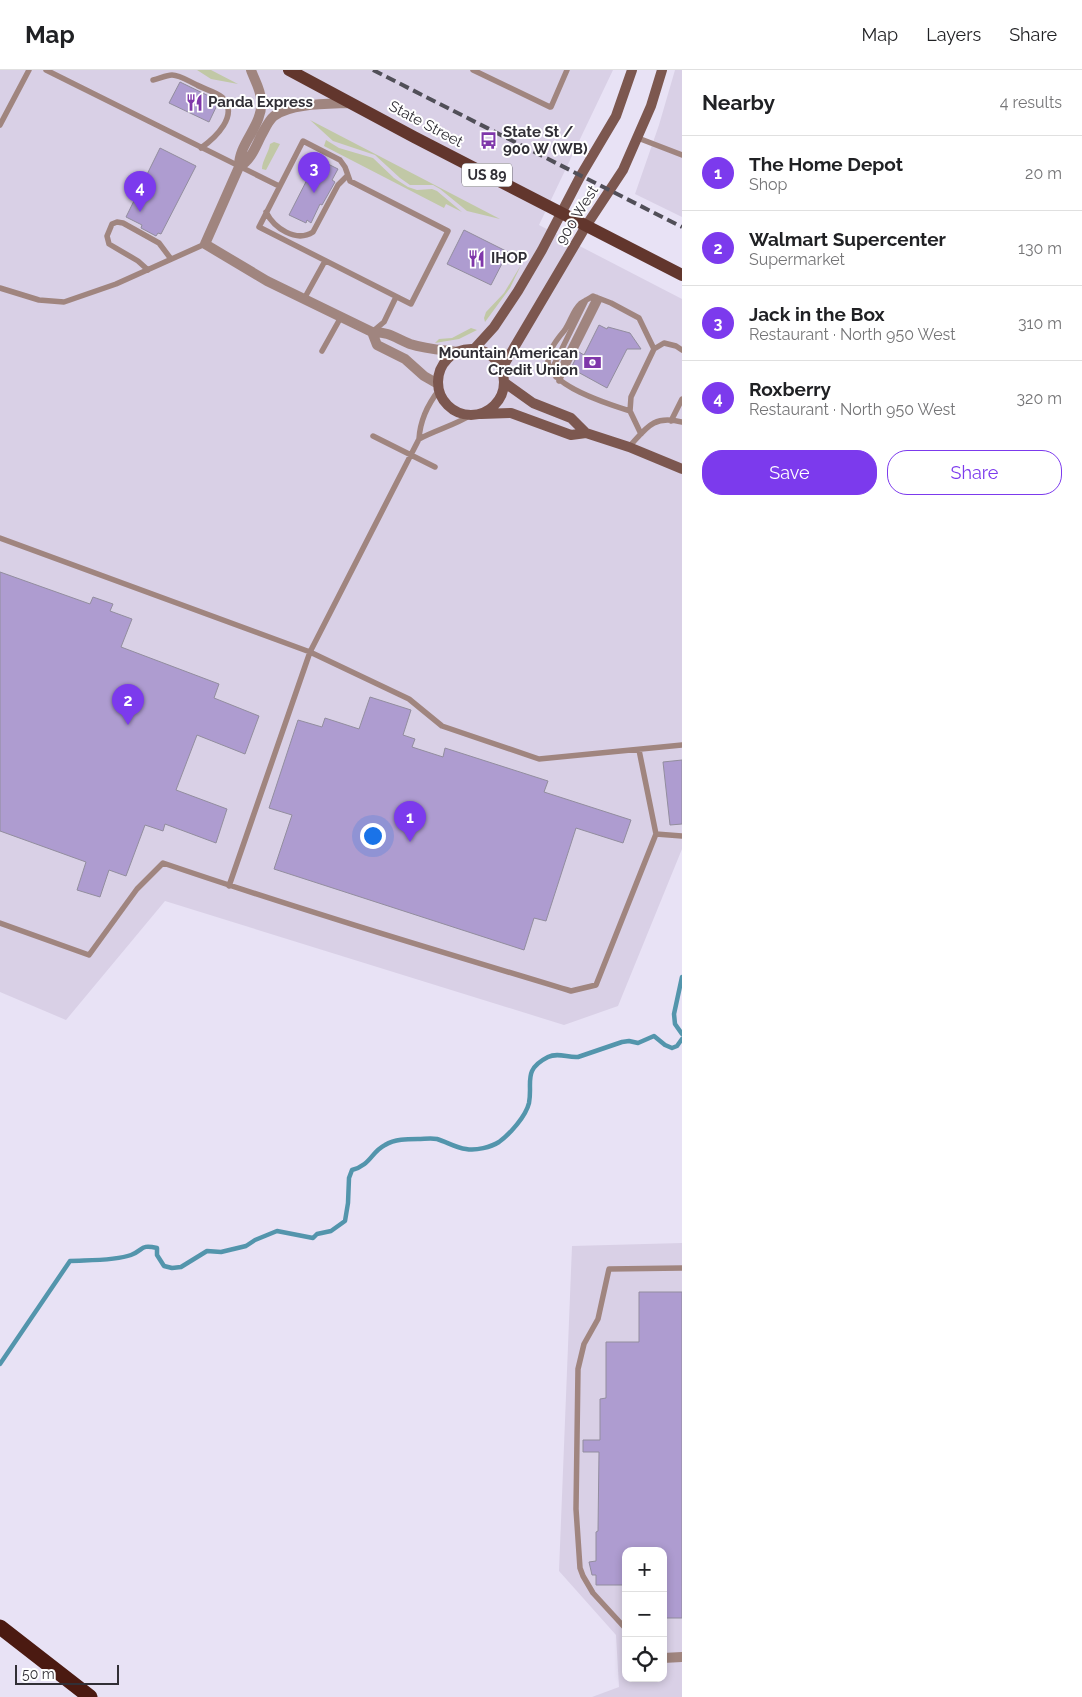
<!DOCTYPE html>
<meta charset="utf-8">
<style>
:root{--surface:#fff;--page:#f2f2f2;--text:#202124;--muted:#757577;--line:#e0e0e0;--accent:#7c3aed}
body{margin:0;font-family:Raleway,sans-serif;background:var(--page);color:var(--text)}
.controls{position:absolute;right:15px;bottom:15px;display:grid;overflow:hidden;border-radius:10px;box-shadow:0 2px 8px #0003}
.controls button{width:45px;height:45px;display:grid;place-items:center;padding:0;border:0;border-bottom:1px solid var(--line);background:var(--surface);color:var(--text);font:25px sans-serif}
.scale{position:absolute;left:15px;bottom:12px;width:104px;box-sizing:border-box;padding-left:5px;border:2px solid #312f36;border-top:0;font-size:14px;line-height:18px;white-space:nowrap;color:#312f36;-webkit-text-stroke:4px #fff;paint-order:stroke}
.you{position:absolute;left:372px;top:765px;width:18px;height:18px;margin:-12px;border:4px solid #fff;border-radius:50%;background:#1a73e8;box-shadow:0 0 0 8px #1a73e833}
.badge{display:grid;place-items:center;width:32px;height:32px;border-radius:50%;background:var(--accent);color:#fff;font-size:16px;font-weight:700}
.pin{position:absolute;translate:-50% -41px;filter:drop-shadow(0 1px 2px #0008)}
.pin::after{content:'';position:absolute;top:26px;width:18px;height:15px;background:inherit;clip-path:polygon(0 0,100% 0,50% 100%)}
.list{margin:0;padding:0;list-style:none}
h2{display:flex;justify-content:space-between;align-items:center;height:65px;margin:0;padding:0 20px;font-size:21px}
h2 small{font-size:16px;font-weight:400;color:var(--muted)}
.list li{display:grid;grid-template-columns:32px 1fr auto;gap:15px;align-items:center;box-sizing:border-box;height:75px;padding:0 20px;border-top:1px solid var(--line)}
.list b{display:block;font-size:19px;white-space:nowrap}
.list p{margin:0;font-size:16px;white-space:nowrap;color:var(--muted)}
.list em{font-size:16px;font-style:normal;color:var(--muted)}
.actions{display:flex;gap:10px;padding:15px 20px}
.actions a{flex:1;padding:11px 0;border:1px solid var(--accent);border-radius:20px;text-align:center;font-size:18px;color:var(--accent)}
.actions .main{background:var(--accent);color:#fff}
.icon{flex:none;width:28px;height:28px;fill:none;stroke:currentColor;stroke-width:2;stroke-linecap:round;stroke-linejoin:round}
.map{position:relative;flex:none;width:682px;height:1627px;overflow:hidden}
header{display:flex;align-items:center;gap:30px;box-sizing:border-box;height:70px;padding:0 25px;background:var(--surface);border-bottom:1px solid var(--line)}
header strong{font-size:24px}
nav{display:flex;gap:28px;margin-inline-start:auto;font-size:18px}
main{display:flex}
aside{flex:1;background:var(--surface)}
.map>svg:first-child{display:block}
.commercial{fill:#d9d0e6;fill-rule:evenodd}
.green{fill:#c1c8a6}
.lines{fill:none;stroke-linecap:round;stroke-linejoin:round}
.stream{stroke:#5395ac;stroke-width:4.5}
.building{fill:#ae9cd0;stroke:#928d9e}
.lane{stroke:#a0857f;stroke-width:5.5}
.street{stroke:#a0857f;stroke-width:10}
.secondary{stroke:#7c574f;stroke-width:10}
.primary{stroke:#62362d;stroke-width:12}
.highway{stroke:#4b1a11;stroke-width:15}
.rail{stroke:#514f58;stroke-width:4;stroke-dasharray:10 5;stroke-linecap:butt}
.labels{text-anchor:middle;stroke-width:4;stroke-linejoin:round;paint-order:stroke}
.shield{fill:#fff;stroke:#6f6d72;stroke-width:1}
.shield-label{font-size:14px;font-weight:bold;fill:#312f36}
.poi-label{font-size:15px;font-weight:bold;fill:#312f36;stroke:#fff;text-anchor:start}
.street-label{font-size:15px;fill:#312f36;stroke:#fff}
</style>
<header>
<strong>Map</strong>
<nav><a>Map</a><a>Layers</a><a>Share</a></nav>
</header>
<main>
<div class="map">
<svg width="682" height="1627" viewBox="0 0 682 1627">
<rect width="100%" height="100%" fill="#e8e2f5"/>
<path class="commercial" d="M0,0H613L539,155L682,229V779L618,936L564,955L165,831L66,950L0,922Z
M675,0H682V147L635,124L659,55Z
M682,1173V1627H592L619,1617L616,1565L559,1501L572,1176ZM626,1481H663V1608H626Z"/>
<path class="green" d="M197,0H211L238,14L211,9Z
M310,50L500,149L467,141L440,119L433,115H410L400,108L375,85L333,71Z
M326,70L339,78L373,88L394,108L408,117L417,120L432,119L437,121L462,142L446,134L444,138L324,76Z
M274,72L280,74L266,100L262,99C262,91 269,82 270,74Z
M521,195L510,218L485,252L484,248L486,242L504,223Z
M471,258L477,260L459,269L435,273L439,269L452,268Z"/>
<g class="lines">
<path class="stream" d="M682,907L674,944L675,954L682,964
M0,1294L70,1191C88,1190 115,1191 131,1185C144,1180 140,1174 157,1178V1185L164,1196L172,1198L181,1197L207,1181L221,1182L246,1176L255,1170L277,1161L313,1168L317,1164L331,1161L345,1151L348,1133L349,1108L352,1100C371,1095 371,1082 385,1075C395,1069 407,1069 418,1069C424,1069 431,1068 437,1069C447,1072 456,1078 466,1079C476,1081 491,1077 499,1072C510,1064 526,1046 529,1033C533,1013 522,1000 548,987C558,982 568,988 578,987L622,972L629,971L638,973L654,966L665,975L672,978L677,976L682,969"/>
</g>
<path class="building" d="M180,12L219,31L209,52L169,33Z
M160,78L196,96L161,164L158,163L156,166L141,158L142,155L126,147Z
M320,90L338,99L332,110L335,112L322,135L320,134L311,153L307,150L306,153L289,145L312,100L314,101Z
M464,160L508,182L491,215L447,194Z
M599,255L607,259L608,257L630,263L641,279H627L607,318L576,301L577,299L572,296L579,282L584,285Z
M0,502L90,534L93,527L113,534L110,541L132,549L121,577L219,614L214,628L259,646L245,684L197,665L176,720L227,739L216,773L165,754L163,761L145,755L126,806L109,800L100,827L77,820L86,792L0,761Z
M370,627L411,640L403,665L415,669L412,677L443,687L445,678L548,711L544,722L631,750L623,773L576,758L546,851L534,848L524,880L274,799L292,745L269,738L298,650L322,657L325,648L359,659Z
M682,690V754L670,755L663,692Z
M639,1222H682V1548H663V1481H626V1515H596V1505H592L589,1492L596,1491V1462L598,1461L599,1382H583V1370H600V1329L606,1328V1272H639Z"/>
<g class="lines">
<path class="lane" d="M46,0L279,116
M473,0L550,37H551L567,0
M153,10C159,9 166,5 172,5C180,5 190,12 197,15C204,19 216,22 222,27C240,45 215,68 201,78
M0,55L29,0
M638,68L682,85
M303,71L340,90L345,97L350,111L448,161L411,234L259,157Z
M266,142C274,158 296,173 313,162L338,115L347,106
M148,200L138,191L109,174L107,166L112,154L117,152L123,153L159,173L171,189
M0,218L39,230L64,232L116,214L205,174
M304,229L325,191
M372,262L384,252L396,227
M322,281L341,247
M551,301L586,230
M556,307L596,227
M559,311L600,229
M630,341C611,335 548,316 548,291C548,281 558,268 564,261C570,253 573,240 580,234C583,231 589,229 593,226L611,233L639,248L654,279
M671,351L682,329
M641,364L630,341L631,327L654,279L664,273L676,276L682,280
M373,366L435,397
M419,369C436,360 455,355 471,345
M629,377C647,357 653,345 682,352
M0,468L310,582L409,629L442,656L539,689L682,675
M656,764L682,766
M229,816L310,582L419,369C420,352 428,334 439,320
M0,853L89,885L137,819L163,793C298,839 435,880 571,921L596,915L656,764L639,680
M626,1559L593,1523L583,1506L580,1498L576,1439L578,1299L584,1274L598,1249L609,1199L682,1198"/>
<path class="street" d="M251,0C254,9 261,20 261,30C264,55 238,73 239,97L205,174L267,211L372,262C390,262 395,268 410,274C425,279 442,280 458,282
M239,97C251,90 255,78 261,66C265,59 268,51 274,46C291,33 329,34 350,33
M372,262L377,275L405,289L424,306L438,314
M663,1588L682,1587"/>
<path class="secondary" d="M438 312a33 33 0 1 1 66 0a33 33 0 1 1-66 0Z
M474,279L494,257L518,221L542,180L581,105L616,46L632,0
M502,298L586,156L623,100L651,36L662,0
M505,313L533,333L571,348L586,363
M481,344L511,343L571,365L586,363L629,377L682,399"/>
<path class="primary" d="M289,0L414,67L682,205"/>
<path class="highway" d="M0,1557L90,1627"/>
<path class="rail" d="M373,0L682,157"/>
</g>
<defs>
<symbol id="restaurant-bare" viewBox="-9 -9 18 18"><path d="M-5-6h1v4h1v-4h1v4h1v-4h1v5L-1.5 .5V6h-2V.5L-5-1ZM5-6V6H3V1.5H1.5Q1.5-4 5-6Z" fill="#7f37aa" stroke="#fff" stroke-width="2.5" paint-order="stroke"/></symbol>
<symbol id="bus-bare" viewBox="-9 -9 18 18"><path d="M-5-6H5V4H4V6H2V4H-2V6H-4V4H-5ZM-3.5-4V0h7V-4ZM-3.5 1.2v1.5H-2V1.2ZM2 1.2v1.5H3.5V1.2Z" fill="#7f37aa" stroke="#fff" stroke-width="2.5" paint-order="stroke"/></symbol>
<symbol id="bank-bare" viewBox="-9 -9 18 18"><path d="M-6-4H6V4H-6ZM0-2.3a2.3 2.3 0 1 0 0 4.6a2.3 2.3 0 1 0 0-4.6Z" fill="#7f37aa" stroke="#fff" stroke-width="2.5" paint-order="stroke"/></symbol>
</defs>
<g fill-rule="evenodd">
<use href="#restaurant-bare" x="182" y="20" width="25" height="25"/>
<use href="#bus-bare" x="476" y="58" width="25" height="25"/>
<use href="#restaurant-bare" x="464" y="176" width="25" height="25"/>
<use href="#bank-bare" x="580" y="280" width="25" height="25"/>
</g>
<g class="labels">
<rect class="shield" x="462" y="93.5" width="50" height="23" rx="4"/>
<g class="shield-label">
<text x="487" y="110">US 89</text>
</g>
<g class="poi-label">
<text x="208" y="37">Panda Express</text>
<text x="503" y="67">State St /<tspan x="503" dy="17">900 W (WB)</tspan></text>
<text x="491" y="193">IHOP</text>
<text x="578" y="288" text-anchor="end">Mountain American<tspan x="578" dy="17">Credit Union</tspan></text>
</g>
<g class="street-label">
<text transform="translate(426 54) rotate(28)" y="5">State Street</text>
<text transform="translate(577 145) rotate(-58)" y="5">900 West</text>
</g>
</g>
</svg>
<div class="controls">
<button>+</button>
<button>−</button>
<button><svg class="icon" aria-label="locate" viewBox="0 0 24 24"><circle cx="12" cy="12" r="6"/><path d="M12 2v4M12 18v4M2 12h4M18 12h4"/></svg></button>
</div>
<div class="scale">50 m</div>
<div class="you"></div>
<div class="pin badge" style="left:410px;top:772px">1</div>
<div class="pin badge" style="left:128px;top:655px">2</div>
<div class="pin badge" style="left:314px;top:123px">3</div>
<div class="pin badge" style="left:140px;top:142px">4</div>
</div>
<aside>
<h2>Nearby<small>4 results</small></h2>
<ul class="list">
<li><span class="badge">1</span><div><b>The Home Depot</b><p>Shop</p></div><em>20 m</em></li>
<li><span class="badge">2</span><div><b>Walmart Supercenter</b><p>Supermarket</p></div><em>130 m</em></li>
<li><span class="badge">3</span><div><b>Jack in the Box</b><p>Restaurant · North 950 West</p></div><em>310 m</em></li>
<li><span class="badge">4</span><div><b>Roxberry</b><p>Restaurant · North 950 West</p></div><em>320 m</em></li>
</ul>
<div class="actions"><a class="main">Save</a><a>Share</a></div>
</aside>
</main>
